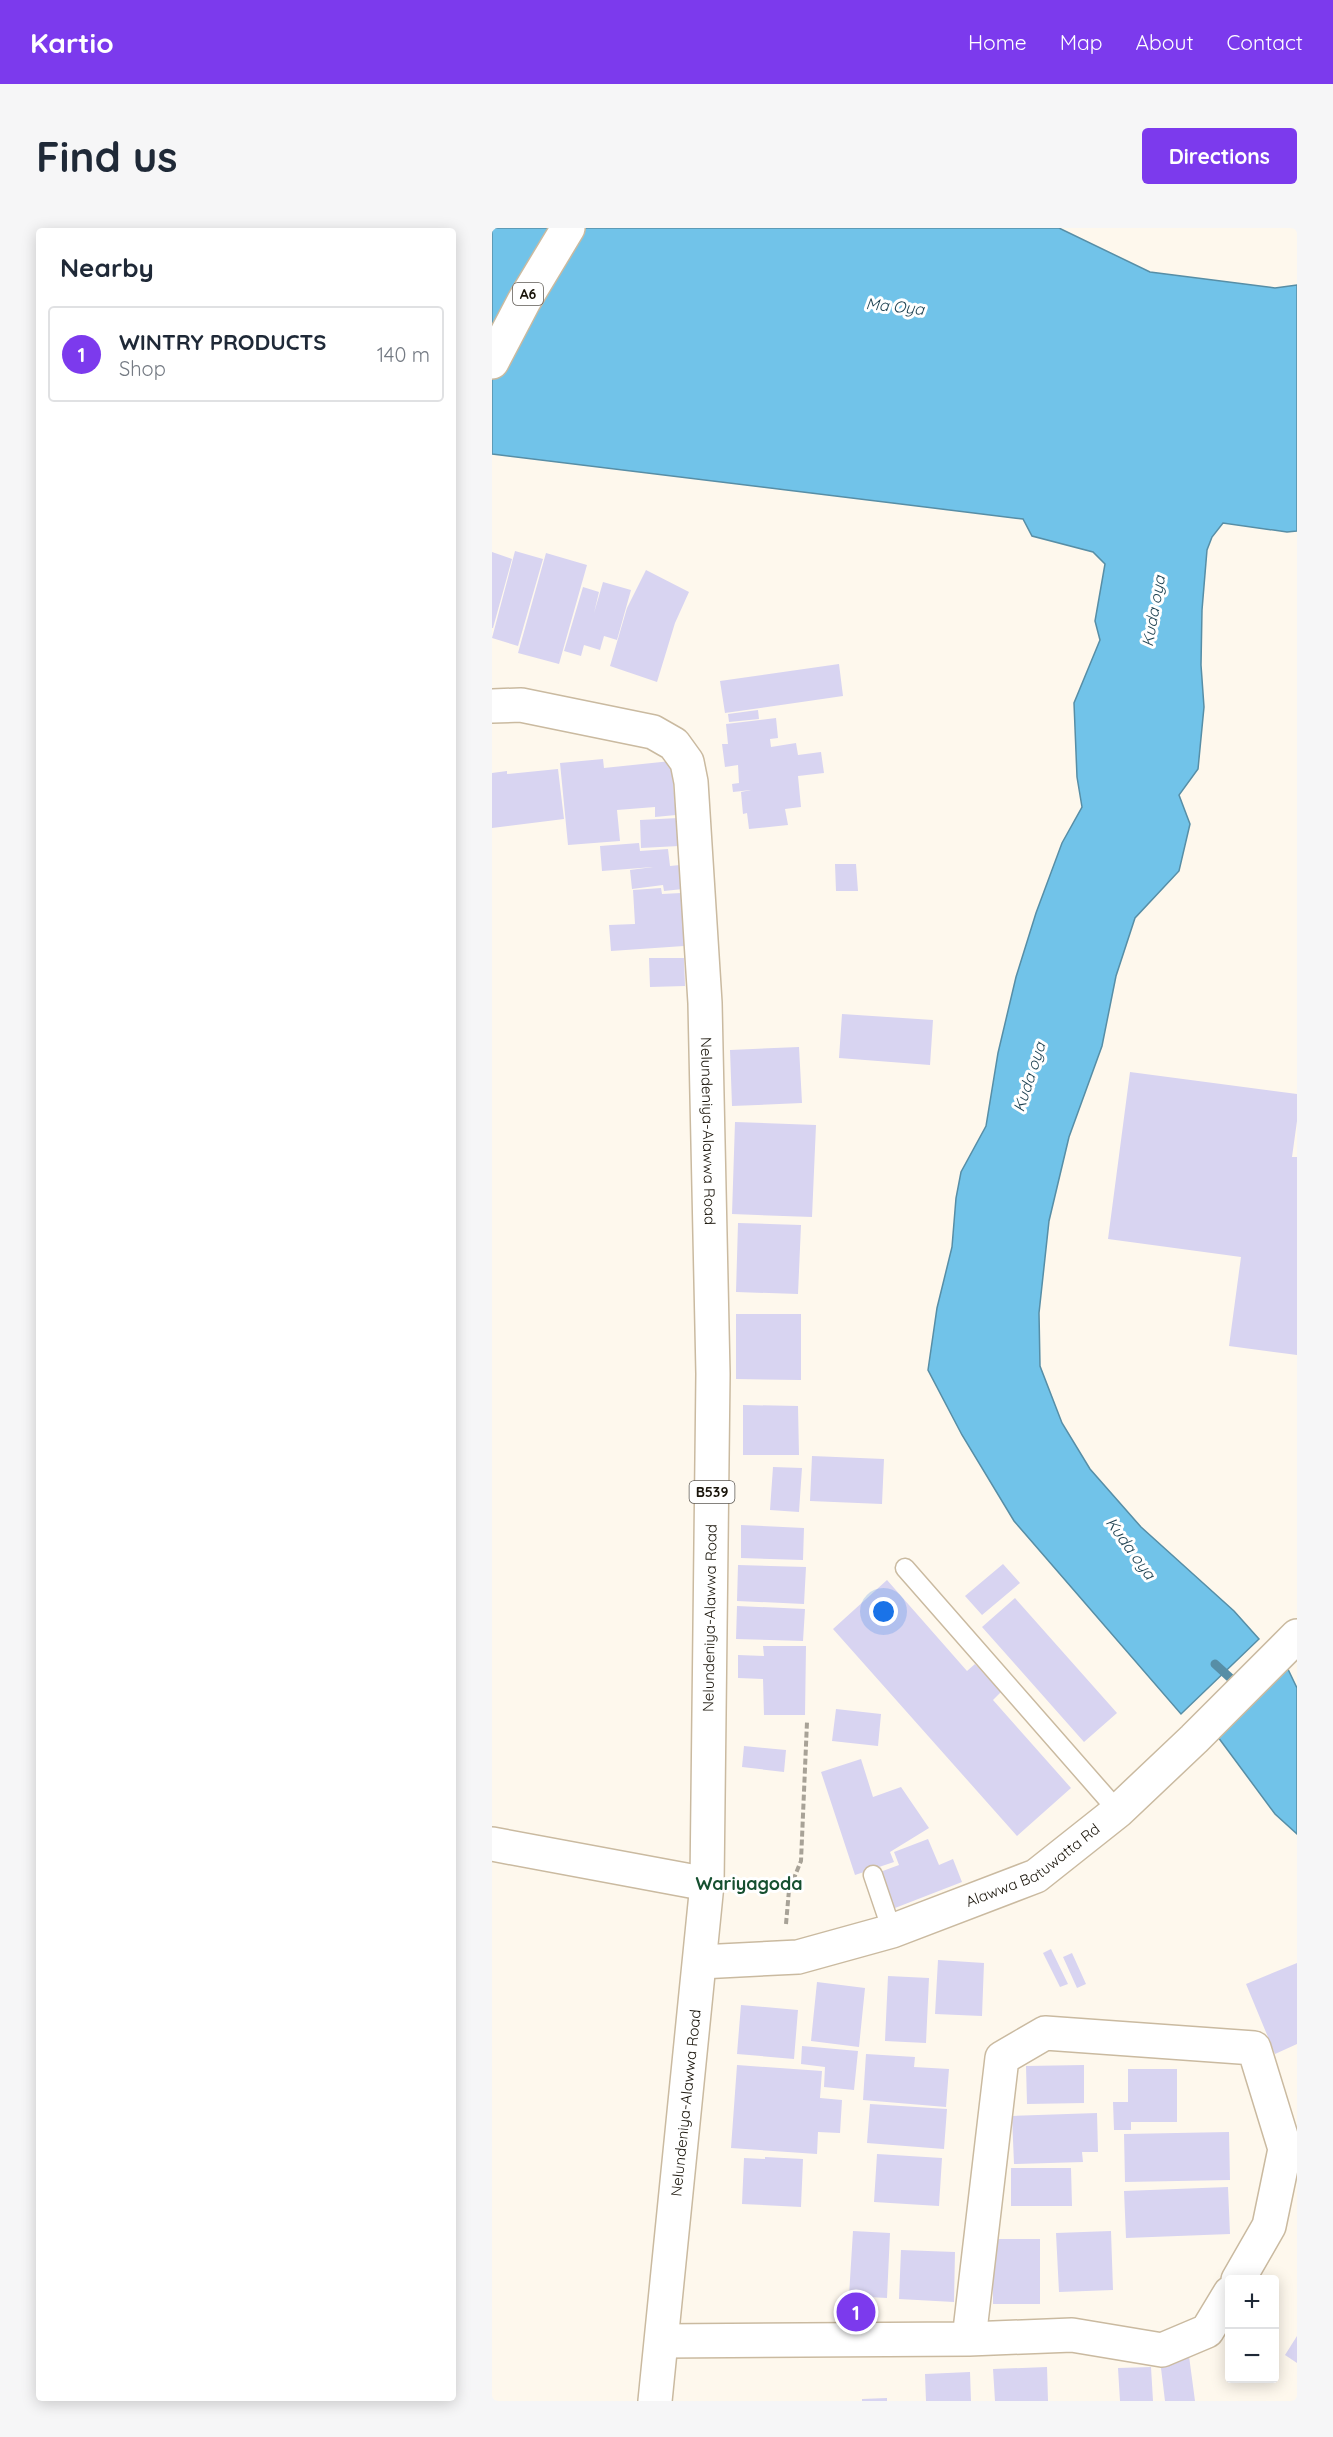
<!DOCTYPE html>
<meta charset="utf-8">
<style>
:root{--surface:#fff;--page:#f6f6f7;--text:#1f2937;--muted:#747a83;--line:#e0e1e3;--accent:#7c3aed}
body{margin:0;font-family:Quicksand,sans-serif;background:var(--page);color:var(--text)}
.controls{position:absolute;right:18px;bottom:18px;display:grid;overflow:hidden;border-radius:6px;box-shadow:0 3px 15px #0003}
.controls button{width:54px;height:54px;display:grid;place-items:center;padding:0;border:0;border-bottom:2px solid var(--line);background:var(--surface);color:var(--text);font:30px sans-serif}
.you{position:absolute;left:392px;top:1384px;width:21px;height:21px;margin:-15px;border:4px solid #fff;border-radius:50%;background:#1a73e8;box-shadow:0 0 0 9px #1a73e833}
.badge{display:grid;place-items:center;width:39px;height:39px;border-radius:50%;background:var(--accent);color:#fff;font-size:20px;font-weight:700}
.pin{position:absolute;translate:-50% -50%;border:3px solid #fff;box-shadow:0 2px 6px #0006}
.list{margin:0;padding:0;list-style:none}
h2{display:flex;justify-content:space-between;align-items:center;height:78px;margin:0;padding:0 24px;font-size:26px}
h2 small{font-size:20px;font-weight:400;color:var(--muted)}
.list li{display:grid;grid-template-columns:39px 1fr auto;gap:18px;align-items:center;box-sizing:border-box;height:96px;margin:0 12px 12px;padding:0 12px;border:2px solid var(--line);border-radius:6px}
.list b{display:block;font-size:22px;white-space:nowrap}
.list p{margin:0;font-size:20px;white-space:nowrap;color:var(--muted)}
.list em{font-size:20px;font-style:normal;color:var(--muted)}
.map{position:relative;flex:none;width:805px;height:2173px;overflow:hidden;border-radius:6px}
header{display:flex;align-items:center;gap:36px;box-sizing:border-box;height:84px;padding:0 30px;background:var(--accent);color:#fff}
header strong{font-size:28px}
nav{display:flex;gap:33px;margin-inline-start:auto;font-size:21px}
.intro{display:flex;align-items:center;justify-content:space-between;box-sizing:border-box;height:144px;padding:0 36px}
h1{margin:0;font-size:42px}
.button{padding:15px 27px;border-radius:6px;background:var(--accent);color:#fff;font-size:21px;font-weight:700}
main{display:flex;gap:36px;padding:0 36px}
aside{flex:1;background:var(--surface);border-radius:6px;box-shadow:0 3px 15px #0003}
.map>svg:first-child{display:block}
.water{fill:#71c3e9;stroke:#578ea6;stroke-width:1.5}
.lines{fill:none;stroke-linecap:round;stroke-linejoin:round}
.stream{stroke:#578ea6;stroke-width:9}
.building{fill:#d8d4f1}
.service-casing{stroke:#cabaa0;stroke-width:21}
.minor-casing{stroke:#cabaa0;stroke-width:36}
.tertiary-casing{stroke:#cabaa0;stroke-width:36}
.primary-casing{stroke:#cabaa0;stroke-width:36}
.trunk-casing{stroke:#cabaa0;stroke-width:36}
.path{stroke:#a8a297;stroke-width:4;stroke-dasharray:6 3;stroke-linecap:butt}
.service{stroke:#fff;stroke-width:18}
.minor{stroke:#fff;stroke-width:33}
.tertiary{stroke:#fff;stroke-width:33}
.primary{stroke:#fff;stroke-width:33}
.trunk{stroke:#fff;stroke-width:33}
.labels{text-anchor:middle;stroke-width:6;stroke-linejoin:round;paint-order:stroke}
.shield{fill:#fff;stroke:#5e5a54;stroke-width:1.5}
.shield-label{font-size:14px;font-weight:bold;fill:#19140a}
.street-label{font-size:15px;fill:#19140a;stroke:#fff}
.water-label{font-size:16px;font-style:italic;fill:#193e4e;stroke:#fff}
.quarter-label{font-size:18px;font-weight:bold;fill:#165030;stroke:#fff}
</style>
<header>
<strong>Kartio</strong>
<nav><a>Home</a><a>Map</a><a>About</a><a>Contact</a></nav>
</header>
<div class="intro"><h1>Find us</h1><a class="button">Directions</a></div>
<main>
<aside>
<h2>Nearby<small></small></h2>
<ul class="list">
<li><span class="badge">1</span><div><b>WINTRY PRODUCTS</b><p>Shop</p></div><em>140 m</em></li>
</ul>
</aside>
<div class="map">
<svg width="805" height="2173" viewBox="0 0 805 2173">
<rect width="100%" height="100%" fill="#fef8ed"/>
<path class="water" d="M0,0H567L658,44L783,60L805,57V303L795,304L731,295L720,309L715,322L710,382L709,437L712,479L706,541L687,567L698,596L687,643L643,690L624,748L610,818L577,909L557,993L547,1085L548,1138L570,1195L598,1241L649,1299L742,1383L767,1411L689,1486L522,1293L470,1207L436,1142L445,1080L460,1019L464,970L469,944L494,898L506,825L524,749L544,685L570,615L590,579L585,549L582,475L608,412L603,393L613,336L601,324L540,308L531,291L0,226Z
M793,1435L805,1460V1606L783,1586L723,1505Z"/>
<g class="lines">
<path class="stream" d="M723,1436L746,1457"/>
</g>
<path class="building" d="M23,323L51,331L26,418L0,410Z
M0,324L20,331L1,400H0Z
M54,325L95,337L67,436L26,425Z
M154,342L197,364L183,395L165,454L118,438L135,380Z
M111,354L139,362L125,412L112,408L108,422L92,417L89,428L72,423L91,359L107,364L102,385Z
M347,436L351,468L233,485L228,453Z
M266,482L267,491L237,494L236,486Z
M284,490L286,510L278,511L279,519L304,515L306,527L329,524L332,545L306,548L309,579L293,581L296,597L257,601L255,585L251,586L249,564L259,562L241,564L240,556L247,555L246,537L233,539L230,516H236L234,496Z
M111,531L112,540L179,533L184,587L163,589V579L125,582L128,613L76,617L68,535Z
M66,541L72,591L0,600V545L15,543V546Z
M186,590L187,618L149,620L148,592Z
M147,615L148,623L176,621L178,638L188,637L191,661L172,663L171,657L140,661L138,642L161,639L110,643L108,618Z
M343,636H364L366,663H344Z
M169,660L170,666L189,665L192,718L119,723L117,697L143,696L141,662Z
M157,730H192L193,758L158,759Z
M350,786L441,792L438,837L347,830Z
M307,819L310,875L240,878L238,822Z
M638,844L805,866V893L800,929H805V1127L737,1118L749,1029L616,1011Z
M243,894L324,897L320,989L240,986Z
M246,995L309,997L306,1066L244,1064Z
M244,1086H309V1152L244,1151Z
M251,1177L306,1178L307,1227H251Z
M320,1228L392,1231L390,1276L318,1273Z
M281,1239L310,1240L307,1284L278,1282Z
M249,1297L312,1300L311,1332L249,1330Z
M511,1336L528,1355L490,1387L473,1368Z
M246,1337L314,1339L312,1376L245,1373Z
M395,1352L475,1443L483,1436L509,1464L501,1472L579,1560L525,1608L341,1401Z
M523,1370L625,1485L592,1514L490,1399Z
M245,1378L313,1381L311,1413L244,1411Z
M271,1418H314L313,1487H272L271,1451L246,1450V1427L272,1428Z
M344,1481L389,1486L386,1518L340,1513Z
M252,1518L294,1522L292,1544L250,1539Z
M369,1531L381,1569L409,1559L437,1600L398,1624L402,1634L363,1647L329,1544Z
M436,1611L447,1637L461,1631L470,1654L403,1680L388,1644L407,1637L402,1624Z
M559,1721L576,1756L568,1759L551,1725Z
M580,1725L594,1756L585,1760L571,1729Z
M446,1732L492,1735L490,1788L443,1786Z
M805,1735V1816L783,1826L754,1756Z
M396,1748L437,1750L434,1815L393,1813Z
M325,1754L373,1760L367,1819L319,1813Z
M249,1777L306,1782L302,1831L245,1826Z
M310,1818L366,1823L362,1862L332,1859L333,1839L309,1836Z
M374,1826L423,1829L422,1839L457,1841L454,1879L371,1872Z
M245,1837L330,1843L328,1870L350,1872L348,1905L326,1904L325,1926L239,1920Z
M592,1837V1875L535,1876L534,1838Z
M636,1841H685V1894H639V1902H622L621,1874H636Z
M378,1876L455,1881L452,1921L375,1915Z
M605,1885L606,1924H590L591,1934L522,1936L520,1888Z
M737,1904L738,1952L633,1954L632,1906Z
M385,1926L450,1930L447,1978L382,1974Z
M273,1929L311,1931L309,1979L250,1976L252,1930L273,1931Z
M519,1940H579L580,1978H519Z
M736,1959L738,2006L634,2010L632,1963Z
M361,2003L398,2005L395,2070L357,2068Z
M619,2003L621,2062L567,2064L564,2005Z
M501,2011H548V2076H501Z
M409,2022L463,2024L462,2074L407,2071Z
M805,2108V2135L793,2127Z
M697,2128L703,2173H673L668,2132Z
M555,2139L556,2173H503L501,2141Z
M659,2139L661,2173H628L626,2140Z
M478,2144L479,2173H434L433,2146Z
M395,2170V2173H370V2171Z"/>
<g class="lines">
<defs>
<path id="service" d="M413,1340L626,1583
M381,1647L400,1703"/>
<path id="minor" d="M0,1616L215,1656
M477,2111L510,1830L553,1805L762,1820L793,1921L777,1998L746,2052
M170,2113L477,2111L580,2107L670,2122L715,2103L738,2065"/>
<g id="tertiary">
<path id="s1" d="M208,1734L306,1729L400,1703L544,1648L626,1583L702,1511L805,1408"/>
</g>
<g id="primary">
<path id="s2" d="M0,478L29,477L161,504L182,516L195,534L199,554L213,775L221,1146L215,1656L163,2173"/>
</g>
<path id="trunk" d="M0,134L32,73L76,0"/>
</defs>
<use href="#service" class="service-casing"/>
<use href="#minor" class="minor-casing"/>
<use href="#tertiary" class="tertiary-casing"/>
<use href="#primary" class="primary-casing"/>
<use href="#trunk" class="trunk-casing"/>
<path class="path" d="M294,1696L297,1662L309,1633L315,1494"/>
<use href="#service" class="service"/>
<use href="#minor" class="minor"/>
<use href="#tertiary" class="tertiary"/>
<use href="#primary" class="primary"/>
<use href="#trunk" class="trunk"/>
</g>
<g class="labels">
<g class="shield">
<rect x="21" y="55" width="30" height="22" rx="4.5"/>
<rect x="197.5" y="1253" width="45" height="22" rx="4.5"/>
</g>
<g class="shield-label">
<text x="36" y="71">A6</text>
<text x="220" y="1269">B539</text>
</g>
<g class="street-label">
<text dy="5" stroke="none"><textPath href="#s2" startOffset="580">Nelundeniya-Alawwa Road</textPath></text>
<text transform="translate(218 1390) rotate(-89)" y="5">Nelundeniya-Alawwa Road</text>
<text dy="5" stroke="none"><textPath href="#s1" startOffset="352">Alawwa Batuwatta Rd</textPath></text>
<text transform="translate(194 1875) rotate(-84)" y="5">Nelundeniya-Alawwa Road</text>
</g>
<g class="water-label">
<text transform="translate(403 78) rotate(6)" y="6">Ma Oya</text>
<text transform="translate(661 383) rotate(-80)" y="6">Kuda oya</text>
<text transform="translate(537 849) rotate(-72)" y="6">Kuda oya</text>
<text transform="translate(639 1320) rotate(54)" y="6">Kuda oya</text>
</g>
<g class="quarter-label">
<text x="257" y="1662">Wariyagoda</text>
</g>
</g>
</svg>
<div class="controls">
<button>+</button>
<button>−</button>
</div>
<div class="you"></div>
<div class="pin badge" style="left:364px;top:2084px">1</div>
</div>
</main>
